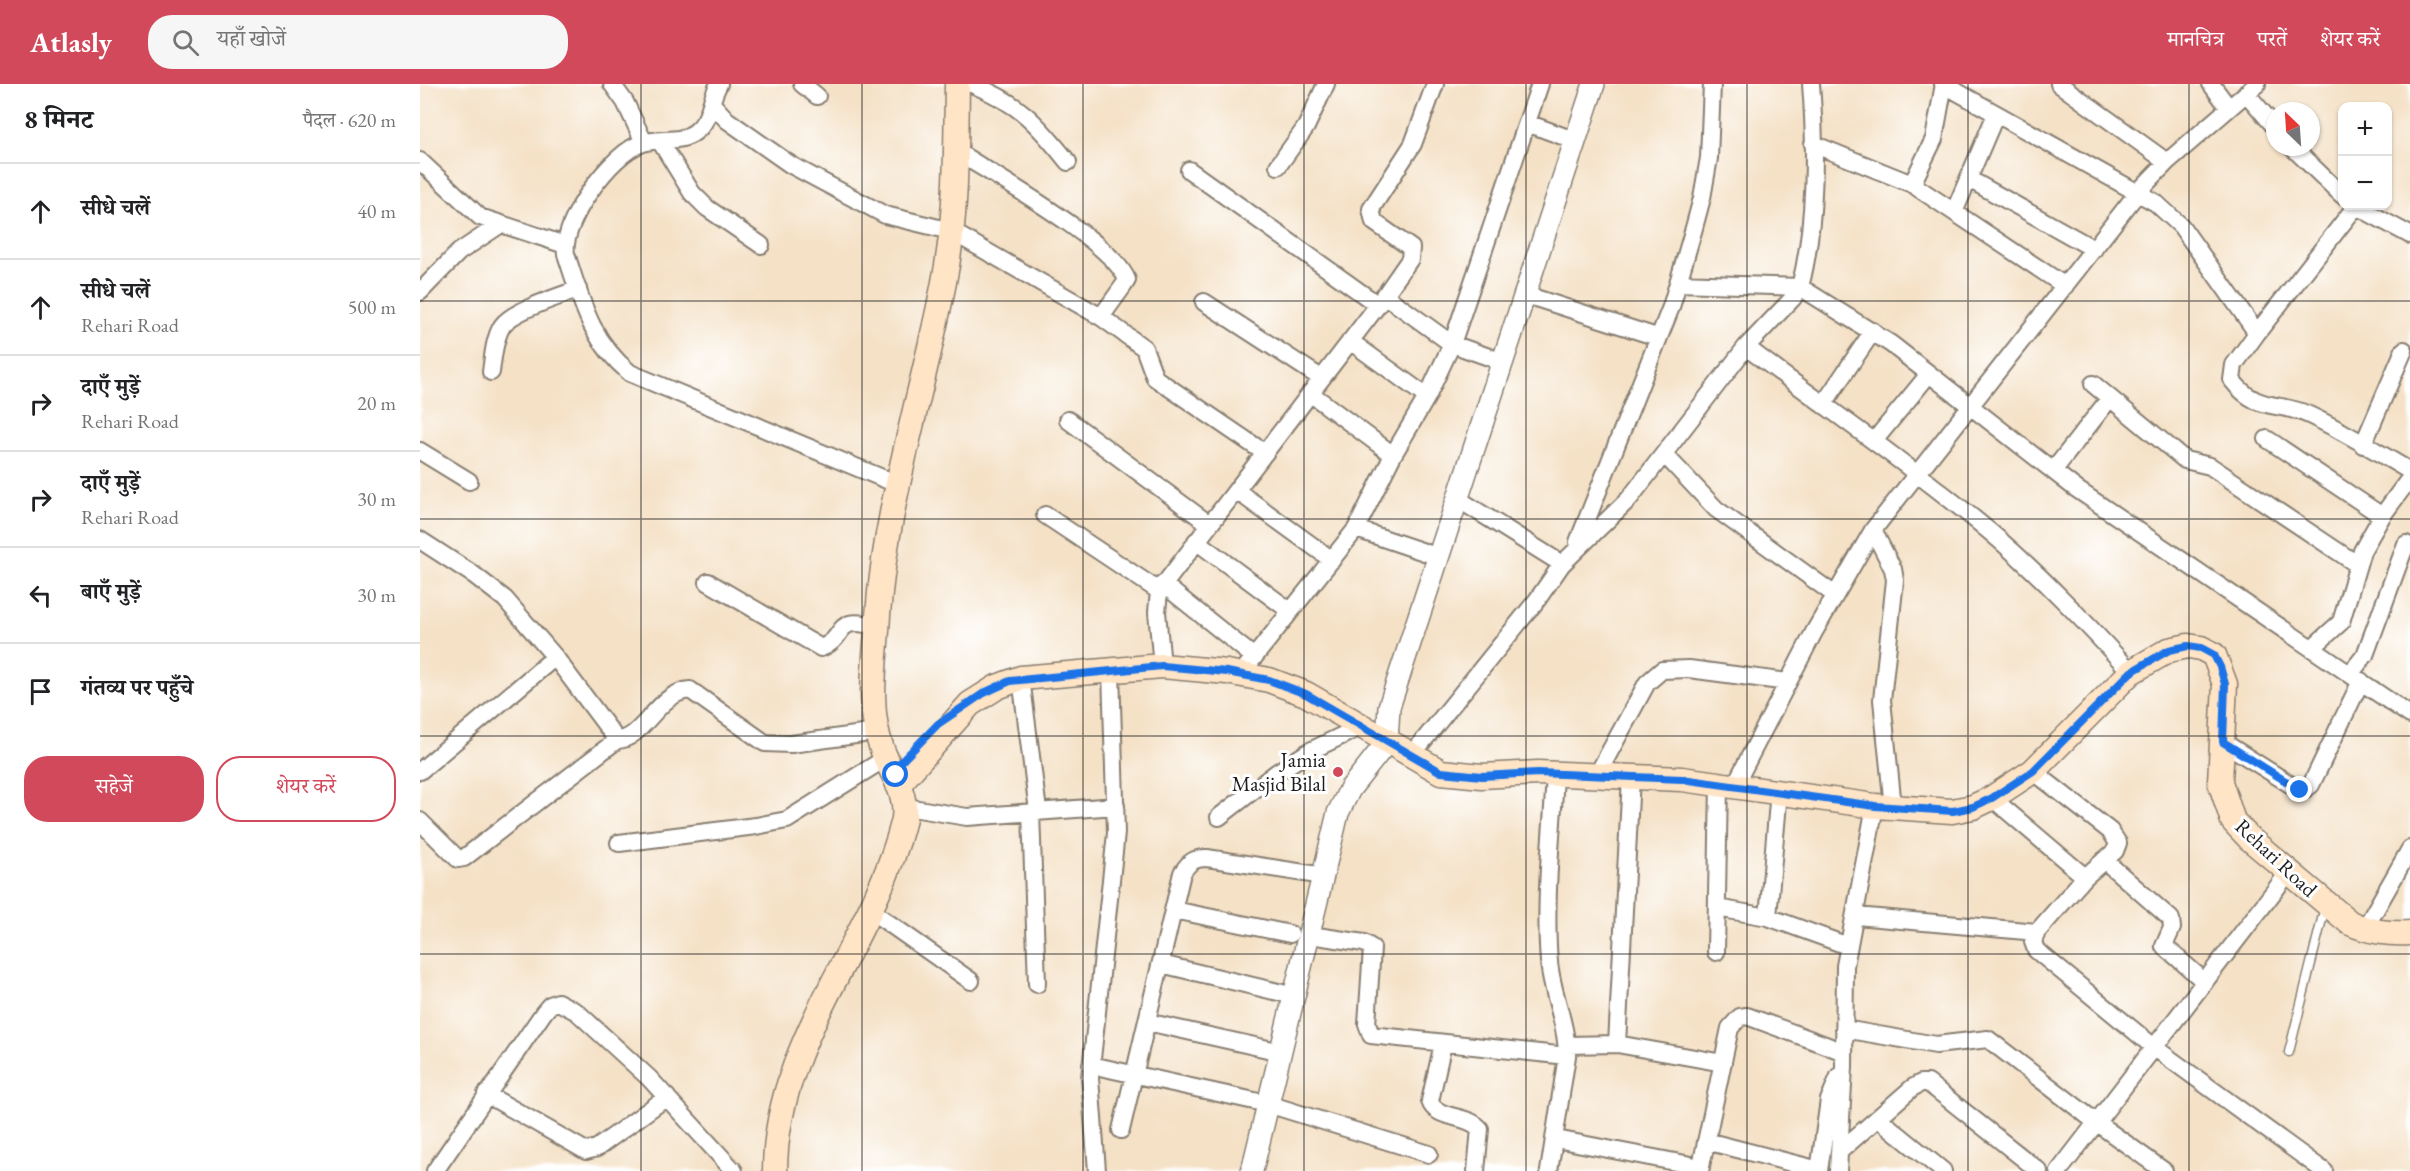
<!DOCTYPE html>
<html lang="hi">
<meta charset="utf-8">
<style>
:root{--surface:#fff;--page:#f6f6f6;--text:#202124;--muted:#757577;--line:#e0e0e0;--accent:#d1495b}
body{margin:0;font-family:"EB Garamond","Noto Serif Devanagari",serif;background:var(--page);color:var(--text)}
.controls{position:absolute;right:18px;top:18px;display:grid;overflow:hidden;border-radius:12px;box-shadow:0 2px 4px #0004}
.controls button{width:54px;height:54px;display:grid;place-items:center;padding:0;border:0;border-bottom:2px solid var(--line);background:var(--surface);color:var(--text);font:30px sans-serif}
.compass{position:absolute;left:1846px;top:18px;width:54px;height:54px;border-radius:50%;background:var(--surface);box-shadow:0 2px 4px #0004;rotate:335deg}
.stop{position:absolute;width:18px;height:18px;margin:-14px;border:4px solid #1a73e8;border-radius:50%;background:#fff}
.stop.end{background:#1a73e8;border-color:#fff;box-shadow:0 2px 6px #0008}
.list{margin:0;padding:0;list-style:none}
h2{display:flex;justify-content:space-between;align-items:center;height:78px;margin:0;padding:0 24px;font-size:26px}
h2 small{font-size:20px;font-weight:400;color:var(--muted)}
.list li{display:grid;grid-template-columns:39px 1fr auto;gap:18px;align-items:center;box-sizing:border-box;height:96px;padding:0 24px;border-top:2px solid var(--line)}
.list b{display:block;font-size:22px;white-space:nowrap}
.list p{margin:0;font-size:20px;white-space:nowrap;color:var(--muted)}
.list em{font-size:20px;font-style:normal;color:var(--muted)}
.actions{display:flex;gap:12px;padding:18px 24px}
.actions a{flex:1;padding:14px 0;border:2px solid var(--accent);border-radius:24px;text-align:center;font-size:21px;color:var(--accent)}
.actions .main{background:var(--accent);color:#fff}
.icon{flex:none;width:33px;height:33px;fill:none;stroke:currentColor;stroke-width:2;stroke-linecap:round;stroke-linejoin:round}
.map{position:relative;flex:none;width:1990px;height:1087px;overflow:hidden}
header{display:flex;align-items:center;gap:36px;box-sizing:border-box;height:84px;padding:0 30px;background:var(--accent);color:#fff}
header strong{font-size:28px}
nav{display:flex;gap:33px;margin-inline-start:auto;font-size:21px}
.search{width:420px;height:54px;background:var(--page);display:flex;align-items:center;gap:15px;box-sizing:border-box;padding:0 21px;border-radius:24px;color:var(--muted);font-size:22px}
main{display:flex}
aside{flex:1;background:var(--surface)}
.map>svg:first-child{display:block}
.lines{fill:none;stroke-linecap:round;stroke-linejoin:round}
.service-casing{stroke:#887e71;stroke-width:11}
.minor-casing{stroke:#887e71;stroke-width:20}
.tertiary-casing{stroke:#887e71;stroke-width:24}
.secondary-casing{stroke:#887e71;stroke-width:27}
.service{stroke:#fff;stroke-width:8}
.minor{stroke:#fff;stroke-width:16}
.tertiary{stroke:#fff;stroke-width:21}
.secondary{stroke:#ffe4c6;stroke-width:24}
.route{stroke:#1a73e8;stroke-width:8}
.grid{fill:none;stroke:#1c1c1c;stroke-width:1.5;stroke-opacity:0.55}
.poi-dot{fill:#d1495b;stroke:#fff;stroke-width:2}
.labels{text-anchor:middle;stroke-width:6;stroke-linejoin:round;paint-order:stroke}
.poi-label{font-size:21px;fill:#1c1c1c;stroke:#fff;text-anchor:end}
.street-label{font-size:21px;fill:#1c1c1c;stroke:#fff}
</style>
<header>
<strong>Atlasly</strong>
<div class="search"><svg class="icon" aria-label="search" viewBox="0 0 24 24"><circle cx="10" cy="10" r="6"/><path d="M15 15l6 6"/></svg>यहाँ खोजें</div>
<nav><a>मानचित्र</a><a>परतें</a><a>शेयर करें</a></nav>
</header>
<main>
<aside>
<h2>8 मिनट<small>पैदल · 620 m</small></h2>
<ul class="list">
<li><svg class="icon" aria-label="ahead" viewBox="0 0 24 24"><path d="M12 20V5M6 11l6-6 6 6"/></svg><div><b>सीधे चलें</b></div><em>40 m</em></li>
<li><svg class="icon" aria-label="ahead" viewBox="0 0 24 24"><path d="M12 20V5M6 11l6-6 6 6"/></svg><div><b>सीधे चलें</b><p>Rehari Road</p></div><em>500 m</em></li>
<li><svg class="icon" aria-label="right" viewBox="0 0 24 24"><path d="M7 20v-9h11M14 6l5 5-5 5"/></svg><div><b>दाएँ मुड़ें</b><p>Rehari Road</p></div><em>20 m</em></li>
<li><svg class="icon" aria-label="right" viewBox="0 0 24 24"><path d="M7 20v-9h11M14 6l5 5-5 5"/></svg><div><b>दाएँ मुड़ें</b><p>Rehari Road</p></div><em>30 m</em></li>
<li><svg class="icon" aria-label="left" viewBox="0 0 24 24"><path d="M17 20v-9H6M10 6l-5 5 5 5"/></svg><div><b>बाएँ मुड़ें</b></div><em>30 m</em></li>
<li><svg class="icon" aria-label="arrive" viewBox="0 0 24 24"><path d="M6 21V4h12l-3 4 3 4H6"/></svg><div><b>गंतव्य पर पहुँचे</b></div></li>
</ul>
<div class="actions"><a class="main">सहेजें</a><a>शेयर करें</a></div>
</aside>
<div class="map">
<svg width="1990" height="1087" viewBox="0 0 1990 1087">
<rect width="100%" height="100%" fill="#fff"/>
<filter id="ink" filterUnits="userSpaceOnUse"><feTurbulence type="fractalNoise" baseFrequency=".0167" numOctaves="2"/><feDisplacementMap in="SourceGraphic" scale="12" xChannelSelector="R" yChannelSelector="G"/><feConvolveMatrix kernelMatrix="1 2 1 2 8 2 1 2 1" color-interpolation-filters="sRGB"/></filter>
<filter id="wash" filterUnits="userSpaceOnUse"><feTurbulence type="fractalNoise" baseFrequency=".008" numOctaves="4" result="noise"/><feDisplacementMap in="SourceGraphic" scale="24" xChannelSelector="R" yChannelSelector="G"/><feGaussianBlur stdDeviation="1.35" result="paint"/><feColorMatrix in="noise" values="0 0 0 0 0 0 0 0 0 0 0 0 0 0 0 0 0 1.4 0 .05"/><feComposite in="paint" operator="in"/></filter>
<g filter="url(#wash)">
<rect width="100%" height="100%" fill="#f4e1c6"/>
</g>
<g filter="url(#ink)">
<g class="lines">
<defs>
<path id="service" d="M1869,968L1905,823"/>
<path id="minor" d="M192,0L205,18L224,58
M299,0C289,16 292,35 275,48C260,60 240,53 223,59C191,68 141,139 146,170C162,218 170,256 210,289L479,401
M382,0L397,12
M552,0C600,20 616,38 648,78
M1523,0L1736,119L1761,142L1837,249
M1639,0L1747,78
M1791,0L1809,24
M1826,9L1855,43
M293,21L307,36L371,81L465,131L531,147L681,233L724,264L735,294L845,369
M1107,39L1156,57
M240,57L272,109L287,124L341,161
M1393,60L1492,100L1645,202
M1872,63L1922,111
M536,67C573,91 693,158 707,196L704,201L681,233
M0,77L60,133L145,161
M858,82L886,43L906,0
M769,86L958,221
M1549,95L1674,165
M1492,100L1514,55L1524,0
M1936,122L1837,249L1814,281L1812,296C1837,329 1859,317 1889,331C1924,347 1957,368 1990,387
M1936,122L1990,151
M1535,126L1576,30
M1258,199L1380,203L1471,260L1655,404L1990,631
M0,208L39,168L81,140
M964,211L1032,260L1083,278
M1106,211L1237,253
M784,218L901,294
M930,257L1007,313
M1326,263C1407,324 1491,382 1569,447C1619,489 1667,540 1711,588
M71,288C73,274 74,255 82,242C93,226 139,213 158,205
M1673,300L1765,376L1790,382L1938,481
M890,309L973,371
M1403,321L1453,247
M648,336L789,440
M1847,355L1962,432
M1454,357L1509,290
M1943,361L1984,266
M0,367L49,397
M1244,370L1296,425L1415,511
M1633,387L1690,314
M817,407L912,476
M1038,415L1142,480
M625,431L739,507
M936,445L1019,473
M1453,446L1473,485L1475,496L1462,616L1473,723
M0,456L54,491L85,515L135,573L197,656C223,656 238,608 270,606L345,659L371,660L457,648
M776,457L870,527
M1158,458L1251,223L1274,144L1282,114L1289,74L1292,0
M288,498L401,564C429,553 411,530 458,543
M743,500L834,573
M1892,564L1921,538L1942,467L1962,432L1990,394
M742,582L737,528L739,507L958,221L990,175L991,164L954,138L951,125L993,60L1015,0
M1930,590L1945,571L1986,460
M820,591L936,445L973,371L1007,313L1032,260L1120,0
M601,594L618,727
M1803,658L1876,704L1885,705L1891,701L1941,597
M991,672L1117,516L1142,480L1209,415L1326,263L1373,214L1380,203C1396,142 1396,63 1391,0
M0,687L135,573
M1613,687L1690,747L1698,759L1695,767L1665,793L1617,848L1613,858L1616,866L1735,964L1904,1087
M1177,691L1227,599L1242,586L1269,585L1368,598
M1315,701L1394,548L1453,446L1719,107L1747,78L1837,0
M1572,714L1665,793
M486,723L547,733L696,722
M611,728L617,900
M799,733L856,689L890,667L940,643
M0,737L38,775L44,774L197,656
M199,759L336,742L367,736L466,674
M1684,776L1751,835L1752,844L1744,862L1785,898
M1297,824L1348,833L1428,862
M450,826L551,897
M754,826L870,850
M1436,832L1617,848
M1348,833L1359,707
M1944,846L1990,765
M890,851L944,859L952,864L947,940L951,951L1147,972
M1296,868L1299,699
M741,880L875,912
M727,938L861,968
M1424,945L1516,961L1568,955L1677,1039L1744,1087
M1023,960L1010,1017C1015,1036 1049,1030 1060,1045L1056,1087
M1197,960L1211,693
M1147,961L1197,960L1303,979
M671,981L848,1020L1009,1070
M66,1010L166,1067L177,1064L247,1013
M1458,1034L1523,1087
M701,1046L762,789C769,778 774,774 787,774L904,792
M1136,1055L1281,1083
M1286,1057L1399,1086
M1420,1067L1492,1004L1501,999H1508L1619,1087
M15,1087L124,928L130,921L138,918L157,928L229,994L314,1087
M677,1087L670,994L696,749L691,587
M1129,1087L1147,972C1147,940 1132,910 1129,878C1124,815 1132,752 1135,690
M1280,1087L1310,944L1320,933L1327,932L1424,968
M1399,1087L1409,1016L1419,992
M1418,1087L1424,983L1425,882L1455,722
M1639,1087L1869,788"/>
<path id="tertiary" d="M832,1087L918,729L930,705L967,658L969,623L1174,0"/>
<path id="secondary" d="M478,701L550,620L577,603L601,594L742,582L807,588L849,596L886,610L1021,688L1062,692L1118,689L1262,695L1455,722L1532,727L1553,723L1572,714L1613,687L1711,588L1749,566L1768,562L1781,564L1794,571L1805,600L1800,698L1813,737L1830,755L1930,839C1950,848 1968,850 1990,849
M355,1087C355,957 452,861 483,739C490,712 471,690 462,665C446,623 456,575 458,531C466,418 503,308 524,198C537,133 536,65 537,0"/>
</defs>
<use href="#service" class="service-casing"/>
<use href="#minor" class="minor-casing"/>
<use href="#tertiary" class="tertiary-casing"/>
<use href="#secondary" class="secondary-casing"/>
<use href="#service" class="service"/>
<use href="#minor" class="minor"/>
<use href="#tertiary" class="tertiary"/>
<use href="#secondary" class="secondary"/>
</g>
</g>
<g class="lines" filter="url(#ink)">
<path class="route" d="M476,691L478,681L518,640L564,609L590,597L742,582L807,588L849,596L886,610L1021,688L1062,692L1118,689L1262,695L1455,722L1533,727L1553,723L1572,714L1613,687L1711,588L1749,566L1768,562L1781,564L1794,571L1800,583L1805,600L1803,658L1880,706"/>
</g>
<path class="grid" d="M221,0V1087M442,0V1087M663,0V1087M884,0V1087M1106,0V1087M1327,0V1087M1548,0V1087M1769,0V1087M0,217H1990M0,435H1990M0,652H1990M0,870H1990"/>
<circle class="poi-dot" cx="918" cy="688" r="6"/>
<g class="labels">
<g class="poi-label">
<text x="906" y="683">Jamia<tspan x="906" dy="24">Masjid Bilal</tspan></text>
</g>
<g class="street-label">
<text transform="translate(1856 774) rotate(43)" y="7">Rehari Road</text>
</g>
</g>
</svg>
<div class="controls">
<button>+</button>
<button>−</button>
</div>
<svg class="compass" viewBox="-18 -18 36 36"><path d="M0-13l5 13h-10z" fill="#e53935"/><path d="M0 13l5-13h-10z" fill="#757577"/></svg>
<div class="stop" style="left:476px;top:691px"></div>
<div class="stop end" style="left:1880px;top:706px"></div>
</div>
</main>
